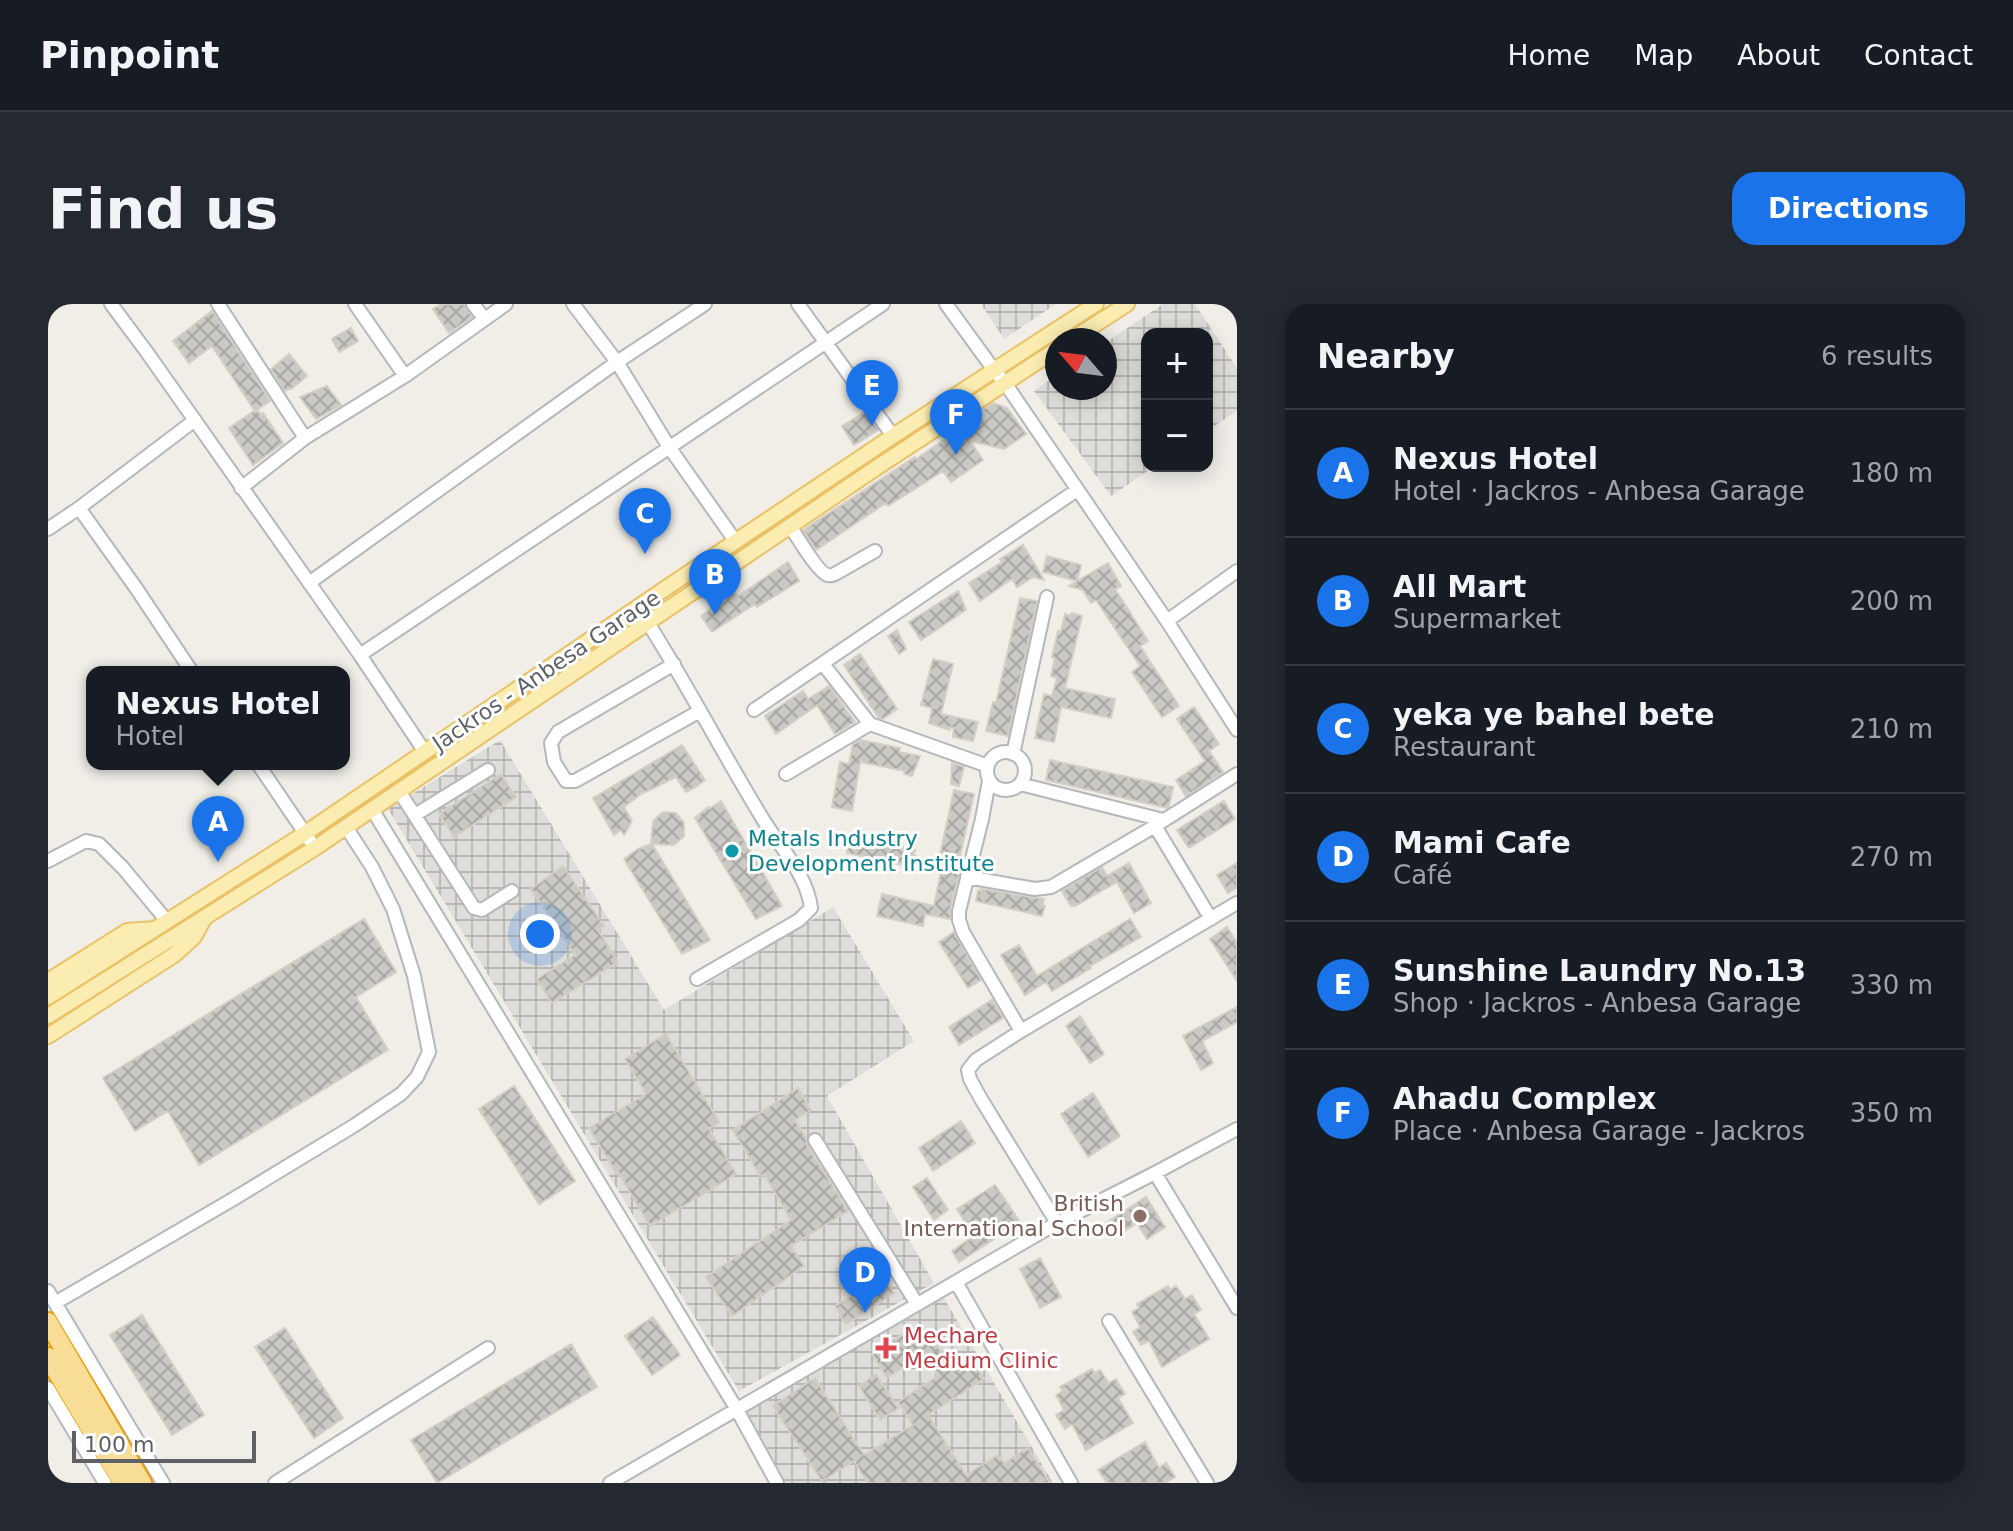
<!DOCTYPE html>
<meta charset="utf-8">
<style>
:root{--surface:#171b24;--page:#242831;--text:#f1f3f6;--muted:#9ea1a6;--line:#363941;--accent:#1a73e8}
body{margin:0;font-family:"DejaVu Sans",sans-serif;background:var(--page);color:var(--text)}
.controls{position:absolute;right:24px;top:24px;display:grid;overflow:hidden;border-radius:16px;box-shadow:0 4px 20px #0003}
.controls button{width:72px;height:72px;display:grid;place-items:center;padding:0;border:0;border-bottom:2px solid var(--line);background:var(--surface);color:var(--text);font:40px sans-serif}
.compass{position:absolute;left:997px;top:24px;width:72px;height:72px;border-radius:50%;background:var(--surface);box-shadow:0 4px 20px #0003;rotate:298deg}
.scale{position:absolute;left:24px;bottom:20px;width:184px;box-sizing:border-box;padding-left:8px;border:4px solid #5e6266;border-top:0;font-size:22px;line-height:28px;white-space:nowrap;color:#5e6266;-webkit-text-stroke:6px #fff;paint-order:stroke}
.you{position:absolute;left:492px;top:630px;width:28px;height:28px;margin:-20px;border:6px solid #fff;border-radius:50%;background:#1a73e8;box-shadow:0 0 0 12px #1a73e833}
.badge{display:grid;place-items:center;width:52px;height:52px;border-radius:50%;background:var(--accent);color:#fff;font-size:26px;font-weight:700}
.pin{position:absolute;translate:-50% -66px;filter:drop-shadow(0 2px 4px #0008)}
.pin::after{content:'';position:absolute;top:42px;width:28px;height:24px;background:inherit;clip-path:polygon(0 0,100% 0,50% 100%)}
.popup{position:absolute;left:38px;top:362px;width:264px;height:104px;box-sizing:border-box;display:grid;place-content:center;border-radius:16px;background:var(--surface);filter:drop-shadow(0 2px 6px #0005);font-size:26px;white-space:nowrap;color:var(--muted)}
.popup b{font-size:30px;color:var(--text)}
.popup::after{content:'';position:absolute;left:50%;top:100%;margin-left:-16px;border:16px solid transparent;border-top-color:var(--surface)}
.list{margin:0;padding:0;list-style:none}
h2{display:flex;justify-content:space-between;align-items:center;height:104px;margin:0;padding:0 32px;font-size:34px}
h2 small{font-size:26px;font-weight:400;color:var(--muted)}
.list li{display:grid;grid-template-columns:52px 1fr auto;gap:24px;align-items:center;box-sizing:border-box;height:128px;padding:0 32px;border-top:2px solid var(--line)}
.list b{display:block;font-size:30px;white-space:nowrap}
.list p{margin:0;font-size:26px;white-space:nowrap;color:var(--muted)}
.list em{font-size:26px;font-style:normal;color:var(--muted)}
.map{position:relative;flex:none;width:1189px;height:1179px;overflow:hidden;border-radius:24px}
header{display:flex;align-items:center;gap:48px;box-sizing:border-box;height:112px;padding:0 40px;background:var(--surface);border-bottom:2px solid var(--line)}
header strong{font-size:38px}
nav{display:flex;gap:44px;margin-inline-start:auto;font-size:28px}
.intro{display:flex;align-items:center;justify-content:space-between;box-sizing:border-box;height:192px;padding:0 48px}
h1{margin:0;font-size:56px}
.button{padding:20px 36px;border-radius:24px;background:var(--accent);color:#fff;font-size:28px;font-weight:700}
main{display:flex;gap:48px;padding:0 48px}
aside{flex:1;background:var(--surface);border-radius:24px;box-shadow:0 4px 20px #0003}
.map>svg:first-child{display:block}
.industrial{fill:url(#industrial-grid)}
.building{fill:url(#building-cross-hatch);stroke:#d4cfc6;stroke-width:2}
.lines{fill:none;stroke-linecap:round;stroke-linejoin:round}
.minor-casing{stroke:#b4b7bb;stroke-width:16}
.major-casing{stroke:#eac265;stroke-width:18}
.highway-casing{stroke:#eaa00c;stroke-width:22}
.minor{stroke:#fff;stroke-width:12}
.major{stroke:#fbedb1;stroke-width:14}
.highway{stroke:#f8dd96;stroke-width:18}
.culture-dot{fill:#0f9aa8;stroke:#fff;stroke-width:3}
.education-dot{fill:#8d6e63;stroke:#fff;stroke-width:3}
.health-dot{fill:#e0444e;stroke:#fff;stroke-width:3}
.labels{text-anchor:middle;stroke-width:6;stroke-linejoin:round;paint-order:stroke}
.street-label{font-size:22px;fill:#5e6266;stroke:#fff}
.culture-label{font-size:22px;fill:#0d838f;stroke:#fff;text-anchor:start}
.education-label{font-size:22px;fill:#785e54;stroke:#fff;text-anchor:end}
.health-label{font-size:22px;fill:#be3a42;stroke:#fff;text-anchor:start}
</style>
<header>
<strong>Pinpoint</strong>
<nav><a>Home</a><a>Map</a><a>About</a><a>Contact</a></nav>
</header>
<div class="intro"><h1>Find us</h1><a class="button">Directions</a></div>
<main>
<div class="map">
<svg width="1189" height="1179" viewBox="0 0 1189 1179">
<defs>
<pattern id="industrial-grid" width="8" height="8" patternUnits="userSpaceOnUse" patternTransform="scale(2)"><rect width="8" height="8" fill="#dfddd9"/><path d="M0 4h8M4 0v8" fill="none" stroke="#b8b7b4"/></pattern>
<pattern id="building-cross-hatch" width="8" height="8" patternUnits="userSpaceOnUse" patternTransform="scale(2)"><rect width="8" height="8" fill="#cbc9c4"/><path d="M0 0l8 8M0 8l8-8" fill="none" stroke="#a8a7a3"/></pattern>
</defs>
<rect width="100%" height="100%" fill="#f0eee7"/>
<path class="industrial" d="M933,0H1008L956,35Z
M1115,0H1147L1189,64V107L1159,127V30H1099V162H1107L1063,192L986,87L1009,71V84H1057V39Z
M452,436L616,706L785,603L866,737L779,792L886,979L691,1087L340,505Z
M896,994L1005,1179H738L698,1108Z"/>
<path class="building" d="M393,0H416L424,13L401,29L385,5Z
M164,7L222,97L207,107L164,42L141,59L125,37Z
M303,24L310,37L291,48L284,35Z
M241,50L259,72L243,85L242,84L237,87L223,65Z
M279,82L293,101L268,115L252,93Z
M945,99L959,104L978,130L956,145L922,137L935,156L903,178L895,167L840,202L838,199L768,246L755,226L867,153L868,155L919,120L917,117Z
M209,105L212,110L215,109L235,139L205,161L181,124Z
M817,108L830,126L806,141L794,122Z
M975,241L996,276L985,273L969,283L964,275L932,297L921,279L954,258L952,255Z
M999,252L1033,261L1029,277L1060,259L1073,282L1067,285L1100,337L1092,342L1131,402L1114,413L1084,368L1092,362L1048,296L1043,299L1035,286L1021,282L1029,277L995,268Z
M740,258L751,277L709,303L707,300L664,328L653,312L687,288L690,292Z
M910,287L918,306L873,336L861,318Z
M972,294L989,297L960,432L938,427L945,398L948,399Z
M1024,309L1034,312L1017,384L1067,395L1063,414L1013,403L1006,438L987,434L996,390L1004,392L1009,374L1003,372L1007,354L1004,353L1010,327L1013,328L1017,310L1023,312Z
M849,326L858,345L851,350L840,332Z
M812,350L849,405L835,415L831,414L796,361Z
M885,355L905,360L893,410L930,418L925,437L905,433L906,424L902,423V426L881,419L884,404L873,401Z
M781,382L807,418L787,430L769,401L728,430L717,412L755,387L760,395Z
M1146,403L1171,440L1161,447L1175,468L1138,492L1128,476L1157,457L1129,415Z
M813,436L852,444L851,448L872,452L864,472L856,470L857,467L812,458L804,507L784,503L792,458L801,460L805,440Z
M634,441L657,476L646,484L638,488L628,473L593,490L576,503L584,517L576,531L573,526L566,531L545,494Z
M1002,456L1125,483L1121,502L1119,504L998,476Z
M904,459L916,463L911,482L903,480Z
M453,470L468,493L406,533L391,510Z
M906,486L926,490L908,569L911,570L902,605V615L877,610L875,622L829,612L834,590L886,602L896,552L892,551Z
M673,497L734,602L708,615L647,514L660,503L661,505Z
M1176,497L1187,515L1141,544L1129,526Z
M615,508L628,509L636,519V532L626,541L604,540L662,636L634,650L576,555L590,545L603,540L605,517Z
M804,533L823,537L824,534L867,546L865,552H868L865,563L799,549L801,539H803Z
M1081,559L1103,599L1086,609L1069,578L1027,602H1023L1014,587L1054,563L1059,572Z
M1189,559V583L1180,589L1169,571Z
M515,562L556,622L550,626L570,658L504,699L489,675L527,651L483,585Z
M933,585L996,595L994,601L997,602L994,612L928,597L930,586L933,587Z
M316,615L348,668L308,693L340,746L151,861L120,807L87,827L55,774Z
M1082,615L1093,633L1042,662L1043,664L1004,687L998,678L977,691L953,651L971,641L989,672Z
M1179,623L1189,639V677L1162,635Z
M906,628L933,676L920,684L891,638Z
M944,696L955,714L911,741L901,723Z
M1189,703V718L1154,737L1165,759L1153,766L1135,732Z
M1032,712L1056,750L1042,759L1018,722Z
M618,730L671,818L661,825L688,870L602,922L570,868L568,869L541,824L598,790L577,755Z
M466,782L527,877L491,900L431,805Z
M750,784L763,806L747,816L758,834L759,841L800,907L743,942L756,962L684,1012L658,973L743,916L716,870L712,872L685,826Z
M1045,789L1072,832L1040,853L1013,810Z
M913,817L927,839L885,867L871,844Z
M879,874L900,906L886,916L865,883Z
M947,881L972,918L911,958L904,947L926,932L909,905Z
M1098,893L1117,923L1099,935L1089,919L1067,933L1058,919Z
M992,954L1013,993L992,1004L972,965Z
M835,972L846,989L798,1020L787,1002Z
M1120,982L1122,986L1128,982L1137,995L1144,991L1153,1006L1146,1010L1161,1035L1114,1063L1101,1037L1093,1041L1085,1028L1092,1023L1084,1008L1091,1004L1089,1000Z
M94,1011L156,1111L124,1131L62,1031Z
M605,1013L632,1051L604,1071L577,1032Z
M237,1024L295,1114L266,1134L207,1043Z
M881,1029L903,1063L921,1052L936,1075L880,1111L918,1171L950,1151L956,1159L980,1144L1002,1179H820L806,1157L774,1177L725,1102L767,1074L816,1151L865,1121L850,1098L890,1072L875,1050L839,1074L824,1050L855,1030L862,1041Z
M523,1040L549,1083L389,1179L363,1136Z
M1044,1065L1046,1069L1052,1066L1061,1079L1068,1075L1077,1090L1070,1094L1085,1119L1038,1146L1024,1120L1017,1125L1008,1111L1016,1106L1008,1091L1015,1087L1012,1083Z
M828,1070L850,1104L832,1116L811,1082Z
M1097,1138L1111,1164L1118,1159L1127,1173L1117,1179H1059L1050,1166Z"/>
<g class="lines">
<defs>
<path id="minor" d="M63,0L98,47L312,351L377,448
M170,0L257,134
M307,0L357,72
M425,0L436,14
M525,0L569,58L621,143L688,238
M750,0L845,132
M898,0L946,66L957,79L1119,317L1189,426
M193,184L257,134L357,72L458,0
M31,204L88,284L144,368
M742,222C748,231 771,270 780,271C783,272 785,271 787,270L827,247
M0,225L31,204L147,116
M261,279L569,58L657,0
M1119,317L1189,267
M600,319C640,382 674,448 713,512C730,541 759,570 763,604L751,616L649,675
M312,351L835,0
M626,360L510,428L503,439L506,458L518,477H527L652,407
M775,360L822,420L940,462
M706,406L1029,186
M939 467a19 19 0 1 1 38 0a19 19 0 1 1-38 0Z
M965,450L999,293
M210,460L267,544
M738,470L822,420
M941,477L934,515L911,607V616L915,628L973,727
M972,480L1115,516
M351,487L426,604L434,606L464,587
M324,505L688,1104L729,1179
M367,511L440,466
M1107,522L1163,615
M0,557L38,537L51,540L75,564L119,617
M919,573L987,585L1003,583L1107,522L1189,470
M767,836L869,1000
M1107,869L1189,1004
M1009,919L933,795L922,775L920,766L928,756L973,727L1189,599
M908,978L1023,1179
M0,987L115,1179
M7,999L187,894L307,821L353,790L369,773L381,748L366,672L345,605L324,563L298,523
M1061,1017L1159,1179
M0,1084L57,1179
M227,1179L440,1044
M562,1179L1009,919L1107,869L1189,825"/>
<path id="major" d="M1023,36L1079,0
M0,677L79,627L107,625
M0,693L256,530L618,284L845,132L1048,0
M0,712L267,544L828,164L1009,45
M0,732L126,651L146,633L157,613"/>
<path id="highway" d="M0,1018L94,1179
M0,1053L75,1179"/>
</defs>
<use href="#minor" class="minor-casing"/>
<use href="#major" class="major-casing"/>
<use href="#highway" class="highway-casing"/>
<use href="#minor" class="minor"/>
<use href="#major" class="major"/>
<use href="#highway" class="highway"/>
</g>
<circle class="culture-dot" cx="684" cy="547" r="8"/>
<circle class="education-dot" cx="1092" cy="912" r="8"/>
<path class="health-dot" d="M834 1032h8v8h8v8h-8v8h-8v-8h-8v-8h8z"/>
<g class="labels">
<g class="street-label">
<text transform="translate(498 366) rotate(-34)" y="8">Jackros - Anbesa Garage</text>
</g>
<g class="culture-label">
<text x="700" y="542">Metals Industry<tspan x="700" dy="25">Development Institute</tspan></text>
</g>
<g class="education-label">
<text x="1076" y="907">British<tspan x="1076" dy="25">International School</tspan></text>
</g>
<g class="health-label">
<text x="856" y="1039">Mechare<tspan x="856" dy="25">Medium Clinic</tspan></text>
</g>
</g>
</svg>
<div class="controls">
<button>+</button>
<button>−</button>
</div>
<svg class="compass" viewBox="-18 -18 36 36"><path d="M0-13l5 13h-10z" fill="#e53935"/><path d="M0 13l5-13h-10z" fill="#9ea1a6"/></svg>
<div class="scale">100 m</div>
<div class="you"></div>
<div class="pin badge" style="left:170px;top:558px">A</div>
<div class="popup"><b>Nexus Hotel</b>Hotel</div>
<div class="pin badge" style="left:667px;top:311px">B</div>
<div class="pin badge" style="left:597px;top:250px">C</div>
<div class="pin badge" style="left:817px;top:1009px">D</div>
<div class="pin badge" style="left:824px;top:122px">E</div>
<div class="pin badge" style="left:908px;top:151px">F</div>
</div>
<aside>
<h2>Nearby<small>6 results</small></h2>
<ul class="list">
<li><span class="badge">A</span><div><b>Nexus Hotel</b><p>Hotel · Jackros - Anbesa Garage</p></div><em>180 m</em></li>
<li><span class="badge">B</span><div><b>All Mart</b><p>Supermarket</p></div><em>200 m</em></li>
<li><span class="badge">C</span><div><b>yeka ye bahel bete</b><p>Restaurant</p></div><em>210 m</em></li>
<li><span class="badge">D</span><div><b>Mami Cafe</b><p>Café</p></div><em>270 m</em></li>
<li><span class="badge">E</span><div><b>Sunshine Laundry No.13</b><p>Shop · Jackros - Anbesa Garage</p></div><em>330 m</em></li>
<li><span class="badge">F</span><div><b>Ahadu Complex</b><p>Place · Anbesa Garage - Jackros</p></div><em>350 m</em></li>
</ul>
</aside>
</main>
